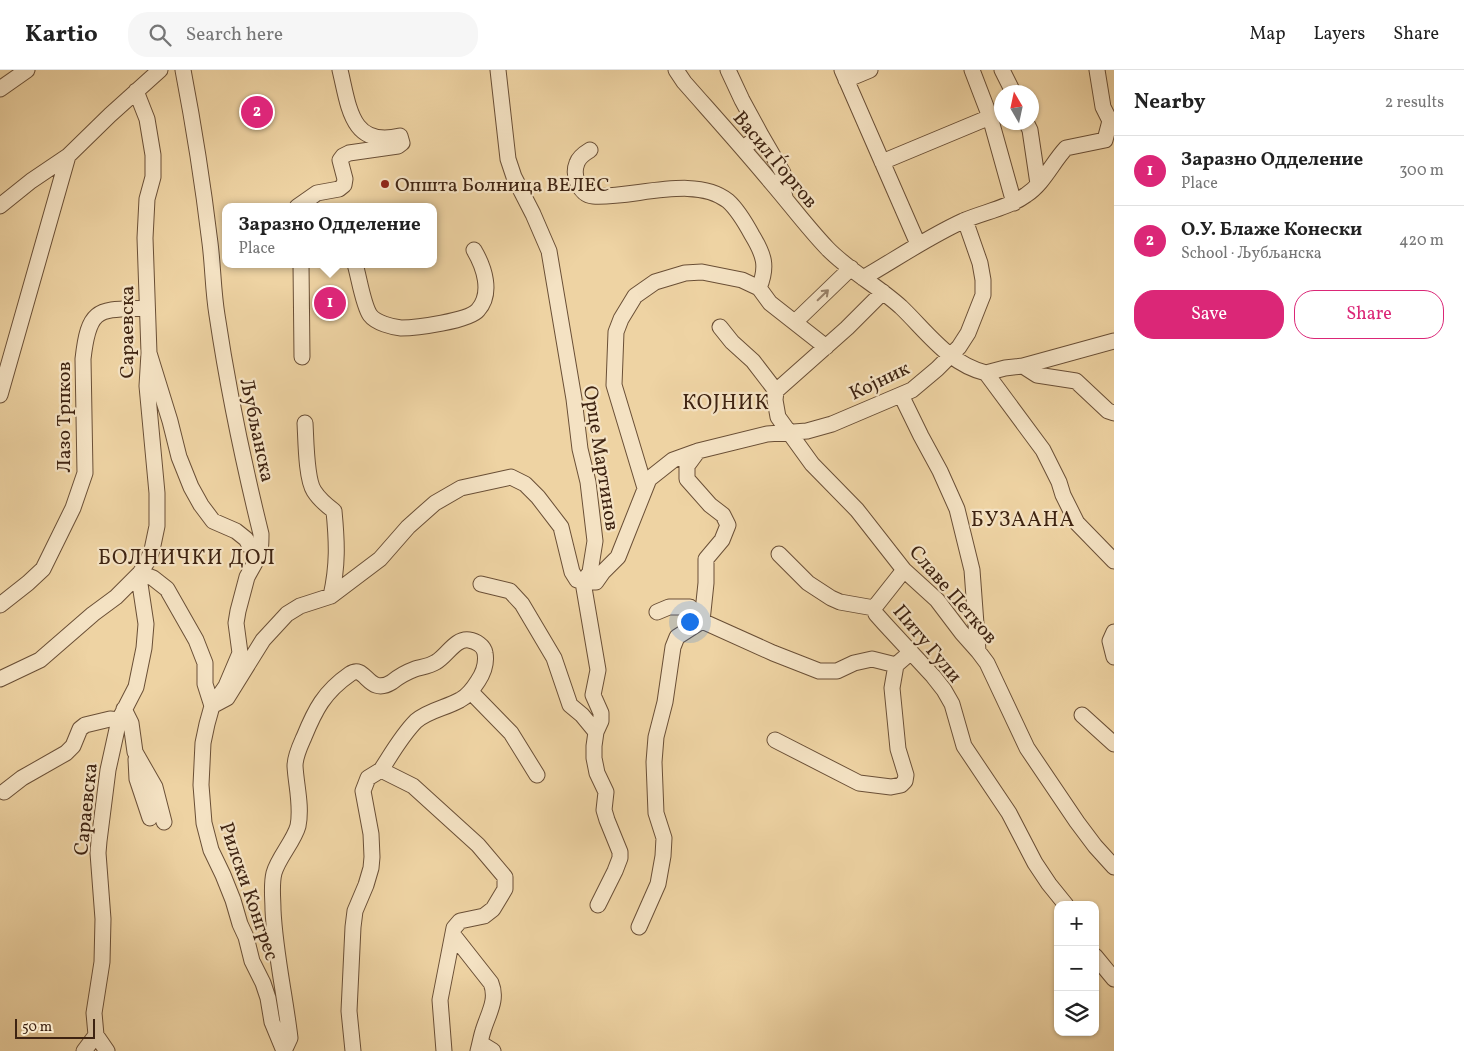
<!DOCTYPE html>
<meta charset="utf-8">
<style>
:root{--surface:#fff;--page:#f6f6f6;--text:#222;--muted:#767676;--line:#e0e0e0;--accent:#db2777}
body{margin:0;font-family:Vollkorn,serif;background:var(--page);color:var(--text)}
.controls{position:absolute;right:15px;bottom:15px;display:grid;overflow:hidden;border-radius:10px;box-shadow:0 1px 4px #0004}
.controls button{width:45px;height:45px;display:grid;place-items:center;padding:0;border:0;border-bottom:1px solid var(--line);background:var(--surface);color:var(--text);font:25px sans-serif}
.compass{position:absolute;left:994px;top:15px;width:45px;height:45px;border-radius:50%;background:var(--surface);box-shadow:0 1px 4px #0004;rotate:351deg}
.scale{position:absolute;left:15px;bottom:12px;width:80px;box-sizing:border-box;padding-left:5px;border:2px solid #3e2311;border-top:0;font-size:14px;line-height:18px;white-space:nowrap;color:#3e2311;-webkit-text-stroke:4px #f4e2c3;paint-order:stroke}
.you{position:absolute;left:689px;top:551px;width:18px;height:18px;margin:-12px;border:4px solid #fff;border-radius:50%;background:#1a73e8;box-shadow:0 0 0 8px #1a73e833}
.badge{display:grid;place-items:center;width:32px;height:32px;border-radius:50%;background:var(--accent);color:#fff;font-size:16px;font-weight:700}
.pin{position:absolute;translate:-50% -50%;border:2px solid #fff;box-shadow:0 1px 5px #0006}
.popup{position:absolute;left:222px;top:133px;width:215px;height:65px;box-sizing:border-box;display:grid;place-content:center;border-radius:10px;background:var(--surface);filter:drop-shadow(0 1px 4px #0005);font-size:16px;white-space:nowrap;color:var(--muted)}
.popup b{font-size:19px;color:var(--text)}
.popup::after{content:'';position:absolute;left:50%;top:100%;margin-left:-10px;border:10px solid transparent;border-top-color:var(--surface)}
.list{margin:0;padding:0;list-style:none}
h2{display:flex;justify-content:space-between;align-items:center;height:65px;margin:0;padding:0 20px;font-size:21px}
h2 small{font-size:16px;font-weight:400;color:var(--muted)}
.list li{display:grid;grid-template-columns:32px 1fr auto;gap:15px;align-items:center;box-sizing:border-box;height:70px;padding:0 20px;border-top:1px solid var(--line)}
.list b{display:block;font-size:19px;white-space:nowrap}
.list p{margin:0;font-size:16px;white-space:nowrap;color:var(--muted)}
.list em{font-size:16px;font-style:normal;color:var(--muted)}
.actions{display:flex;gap:10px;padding:15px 20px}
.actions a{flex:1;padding:11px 0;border:1px solid var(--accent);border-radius:20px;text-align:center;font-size:18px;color:var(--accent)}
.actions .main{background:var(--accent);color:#fff}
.icon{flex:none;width:28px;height:28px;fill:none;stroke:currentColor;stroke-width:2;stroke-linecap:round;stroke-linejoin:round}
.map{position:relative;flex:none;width:1114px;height:981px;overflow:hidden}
header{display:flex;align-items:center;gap:30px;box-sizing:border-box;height:70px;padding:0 25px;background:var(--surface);border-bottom:1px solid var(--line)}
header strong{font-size:24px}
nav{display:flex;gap:28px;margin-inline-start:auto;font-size:18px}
.search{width:350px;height:45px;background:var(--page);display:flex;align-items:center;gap:12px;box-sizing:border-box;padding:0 18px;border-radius:20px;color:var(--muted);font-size:19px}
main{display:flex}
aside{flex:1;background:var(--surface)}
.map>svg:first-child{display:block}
.green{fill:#d0b58a;stroke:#876c4e}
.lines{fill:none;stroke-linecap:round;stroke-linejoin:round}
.minor-casing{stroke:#6a4f36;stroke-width:17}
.minor{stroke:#f4e2c3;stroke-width:15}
.oneway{stroke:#99826a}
.poi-dot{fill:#8f2418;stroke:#f4e2c3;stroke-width:2}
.labels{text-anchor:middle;stroke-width:4.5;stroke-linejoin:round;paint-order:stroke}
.street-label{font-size:20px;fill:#3e2311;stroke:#f4e2c3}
.poi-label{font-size:20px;fill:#3e2311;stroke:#f4e2c3;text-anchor:start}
.neighbourhood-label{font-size:21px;letter-spacing:1px;fill:#3e2311;stroke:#f4e2c3}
</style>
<header>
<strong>Kartio</strong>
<div class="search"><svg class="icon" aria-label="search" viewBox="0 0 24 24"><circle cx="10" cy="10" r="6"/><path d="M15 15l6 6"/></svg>Search here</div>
<nav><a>Map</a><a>Layers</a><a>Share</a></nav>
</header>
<main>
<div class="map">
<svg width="1114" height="981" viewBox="0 0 1114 981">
<rect width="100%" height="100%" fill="#eed3a3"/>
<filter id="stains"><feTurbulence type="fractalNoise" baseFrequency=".004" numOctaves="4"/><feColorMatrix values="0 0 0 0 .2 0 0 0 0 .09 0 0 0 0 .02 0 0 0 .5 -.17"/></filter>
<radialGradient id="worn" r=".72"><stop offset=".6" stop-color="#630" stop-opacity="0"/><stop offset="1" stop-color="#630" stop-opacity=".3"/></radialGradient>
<path class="green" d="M762,74L782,116L751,79Z"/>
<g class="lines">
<defs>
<path id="minor" d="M498,0L508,89L514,107L533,144L549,181L574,329L580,379L588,412L595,471L590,502L583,512L598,600L593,625L601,643V651L596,662L594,676V688L597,703L606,722L604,740L607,750L620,782V788L615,801L598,835
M676,0L684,12C713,45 743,78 771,112C790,134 807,157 827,178C849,201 878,216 901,237C928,263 949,294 986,303L1043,380L1059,412L1063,425L1077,453L1114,491
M728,0L742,30L761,65L743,78
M842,0L918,174
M972,0L990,47L1014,133
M1002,0L1013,22
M846,10L870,0
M0,19L27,0
M1026,52L1030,60L1038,114
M761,65L783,103L782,116L785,127
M590,80C585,83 579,87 577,93C572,105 579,125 593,126C632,129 695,104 728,131C737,139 746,154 752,165C764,185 768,196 759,218
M882,92L990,47
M0,136L31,111L68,86L110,45L160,0
M297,137L317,123L339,119L344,115L345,109L340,90L343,86L349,83L398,76L402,73L400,66C351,78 349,37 340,0
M301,194L302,287
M355,194C359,207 363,235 370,245C376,253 392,257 401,258C416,258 469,251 478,240C493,223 484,197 474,180
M863,208C896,189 928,167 963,151C984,142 1008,138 1026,125C1044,113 1052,93 1066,78L1105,70L1110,51L1103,37L1097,0
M883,222L847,258L776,321L775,330L778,347L812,394L857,440L904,500L937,530L962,563L978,581L987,593L1027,678L1077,752L1095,776L1114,797
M795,252L851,198
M720,257L732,272L753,291L776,321
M149,283L170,351L179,387L191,417L201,435L213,451L236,461L246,469L257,489C261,480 261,474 261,464C243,391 228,319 217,245C213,221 213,196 210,173C203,115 194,57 183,0
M1023,296L1037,305L1076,311L1108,341L1114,343
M986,303L1005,298L1023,296L1114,271
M0,325L68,86
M901,325L921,366L940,401L957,439L972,500L978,581
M305,353C306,369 306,409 314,421C319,429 326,435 334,441C337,472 338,495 331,526
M645,418L614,315L616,262L621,249L635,226L655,212L685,203L702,202L742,210L759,218L770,233L826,277
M779,484L808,513L831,528L840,532L874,538L876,544L884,553L933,606L944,620L952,634L964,676L1009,743L1035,793L1049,814L1066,835
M257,489L247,507L238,541L236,553L240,583L226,616L212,636L207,654L203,673L201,715L204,753L211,780L223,805L233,830L240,854L246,867L252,891L263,913L268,928L272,952L284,981
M481,514L510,521L522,534L554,588L570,635L582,645L596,662
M0,535L28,513L43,499L73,438L85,403L83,289C89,235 99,240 147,238
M874,538L904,500
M657,542L669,537H690L702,551L773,583L819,601H837L854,593L872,589L896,595L911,582
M1114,562L1110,571L1114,587
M0,609L40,590L93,544L116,527L140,503L147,492L152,480L157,456V423L147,316L149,283L145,168L147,129L153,107V85L147,49L136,21
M471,622L511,663L537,705
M212,636L227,628L263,570L287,544L300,536L331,526L380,489L408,457L435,433L461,418L511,407L525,414L538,427L561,457L572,502L577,510L583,512H596L603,502L618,487L649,409L673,390L698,381L767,364L807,361L832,354L912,320L937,299L959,277L968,263L983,225V210L980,193L965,150
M124,639L131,653L135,682L155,717L164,752
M1082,645L1114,674
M775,670L859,713L891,717L901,715L905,711L906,705L898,679L892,618L896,595
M136,689L137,709L150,748
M4,722L22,708L66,683L73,676L80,659L85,655L110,649L119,650
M639,857L658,814L663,786L664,768L656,743L654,692L656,667L665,632L673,577L677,567L702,551L706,513V489L722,470L728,455L723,445L710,435L687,409V396L698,381
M454,866L491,913C498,930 488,944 483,961C481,967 480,974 478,981
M1095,886L1114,909
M96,965L107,981
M480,973L493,981
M84,981L96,965L94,943L102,892L103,849L98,783L99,771L108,700L119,650L136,617L144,578L146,554L140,514V503L153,508L167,519L196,570L205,593V614L212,636
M284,981L290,968C285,925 275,883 273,840C273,828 271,815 274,803C278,788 294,771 298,756C302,736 296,715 295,696C295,686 300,676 304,667C315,640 324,622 350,604C366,593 368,627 392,612C398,607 407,602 415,599C422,597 430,596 436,592C447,586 455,568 469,570C476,571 484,576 485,583C487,594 484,602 478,611C473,619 468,626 460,630C446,638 429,640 416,651C402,665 392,683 381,700L413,716L478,775L505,807V819L493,839L484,846L460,851L454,858L440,930L444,981
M353,981L349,941L353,857L355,841L366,815L371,798L372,787L371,764L363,721L368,708L381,700"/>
</defs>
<use href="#minor" class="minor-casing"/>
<use href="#minor" class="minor"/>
</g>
<defs><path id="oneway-shaft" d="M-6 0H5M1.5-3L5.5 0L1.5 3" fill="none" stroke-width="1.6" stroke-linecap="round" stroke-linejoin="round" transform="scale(1.25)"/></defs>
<use class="oneway" href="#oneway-shaft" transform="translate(823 225) rotate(-44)"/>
<circle class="poi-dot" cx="385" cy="114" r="5"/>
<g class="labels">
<g class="street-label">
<text transform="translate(776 89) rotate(50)" y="7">Васил Ѓоргов</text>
<text transform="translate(126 262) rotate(-90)" y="7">Сараевска</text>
<text transform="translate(879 310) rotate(-26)" y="7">Којник</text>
<text transform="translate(63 347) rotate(-90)" y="7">Лазо Трпков</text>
<text transform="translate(258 360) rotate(78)" y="7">Љубљанска</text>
<text transform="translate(602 388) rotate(81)" y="7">Орце Мартинов</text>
<text transform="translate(954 524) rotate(49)" y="7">Славе Петков</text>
<text transform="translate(928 573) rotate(50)" y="7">Питу Гули</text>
<text transform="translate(85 739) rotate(-84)" y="7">Сараевска</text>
<text transform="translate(250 821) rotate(71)" y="7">Рилски Конгрес</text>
</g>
<g class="poi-label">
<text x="395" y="121">Општа Болница ВЕЛЕС</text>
</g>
<g class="neighbourhood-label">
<text x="726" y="339">КОЈНИК</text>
<text x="1023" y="456">БУЗААНА</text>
<text x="187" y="494">БОЛНИЧКИ ДОЛ</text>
</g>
</g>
<rect width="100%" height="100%" filter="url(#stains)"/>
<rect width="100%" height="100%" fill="url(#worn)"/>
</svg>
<div class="controls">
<button>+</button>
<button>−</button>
<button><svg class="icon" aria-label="layers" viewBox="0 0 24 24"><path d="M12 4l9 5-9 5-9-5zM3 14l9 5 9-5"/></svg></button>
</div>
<svg class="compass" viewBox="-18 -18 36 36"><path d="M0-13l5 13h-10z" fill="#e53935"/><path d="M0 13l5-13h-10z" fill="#767676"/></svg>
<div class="scale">50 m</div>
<div class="you"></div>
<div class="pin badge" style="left:330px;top:233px">1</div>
<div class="popup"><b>Заразно Одделение</b>Place</div>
<div class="pin badge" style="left:257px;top:42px">2</div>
</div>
<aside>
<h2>Nearby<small>2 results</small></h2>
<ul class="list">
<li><span class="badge">1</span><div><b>Заразно Одделение</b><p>Place</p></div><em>300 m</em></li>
<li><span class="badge">2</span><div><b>О.У. Блаже Конески</b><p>School · Љубљанска</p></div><em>420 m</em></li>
</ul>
<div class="actions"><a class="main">Save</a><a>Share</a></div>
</aside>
</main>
